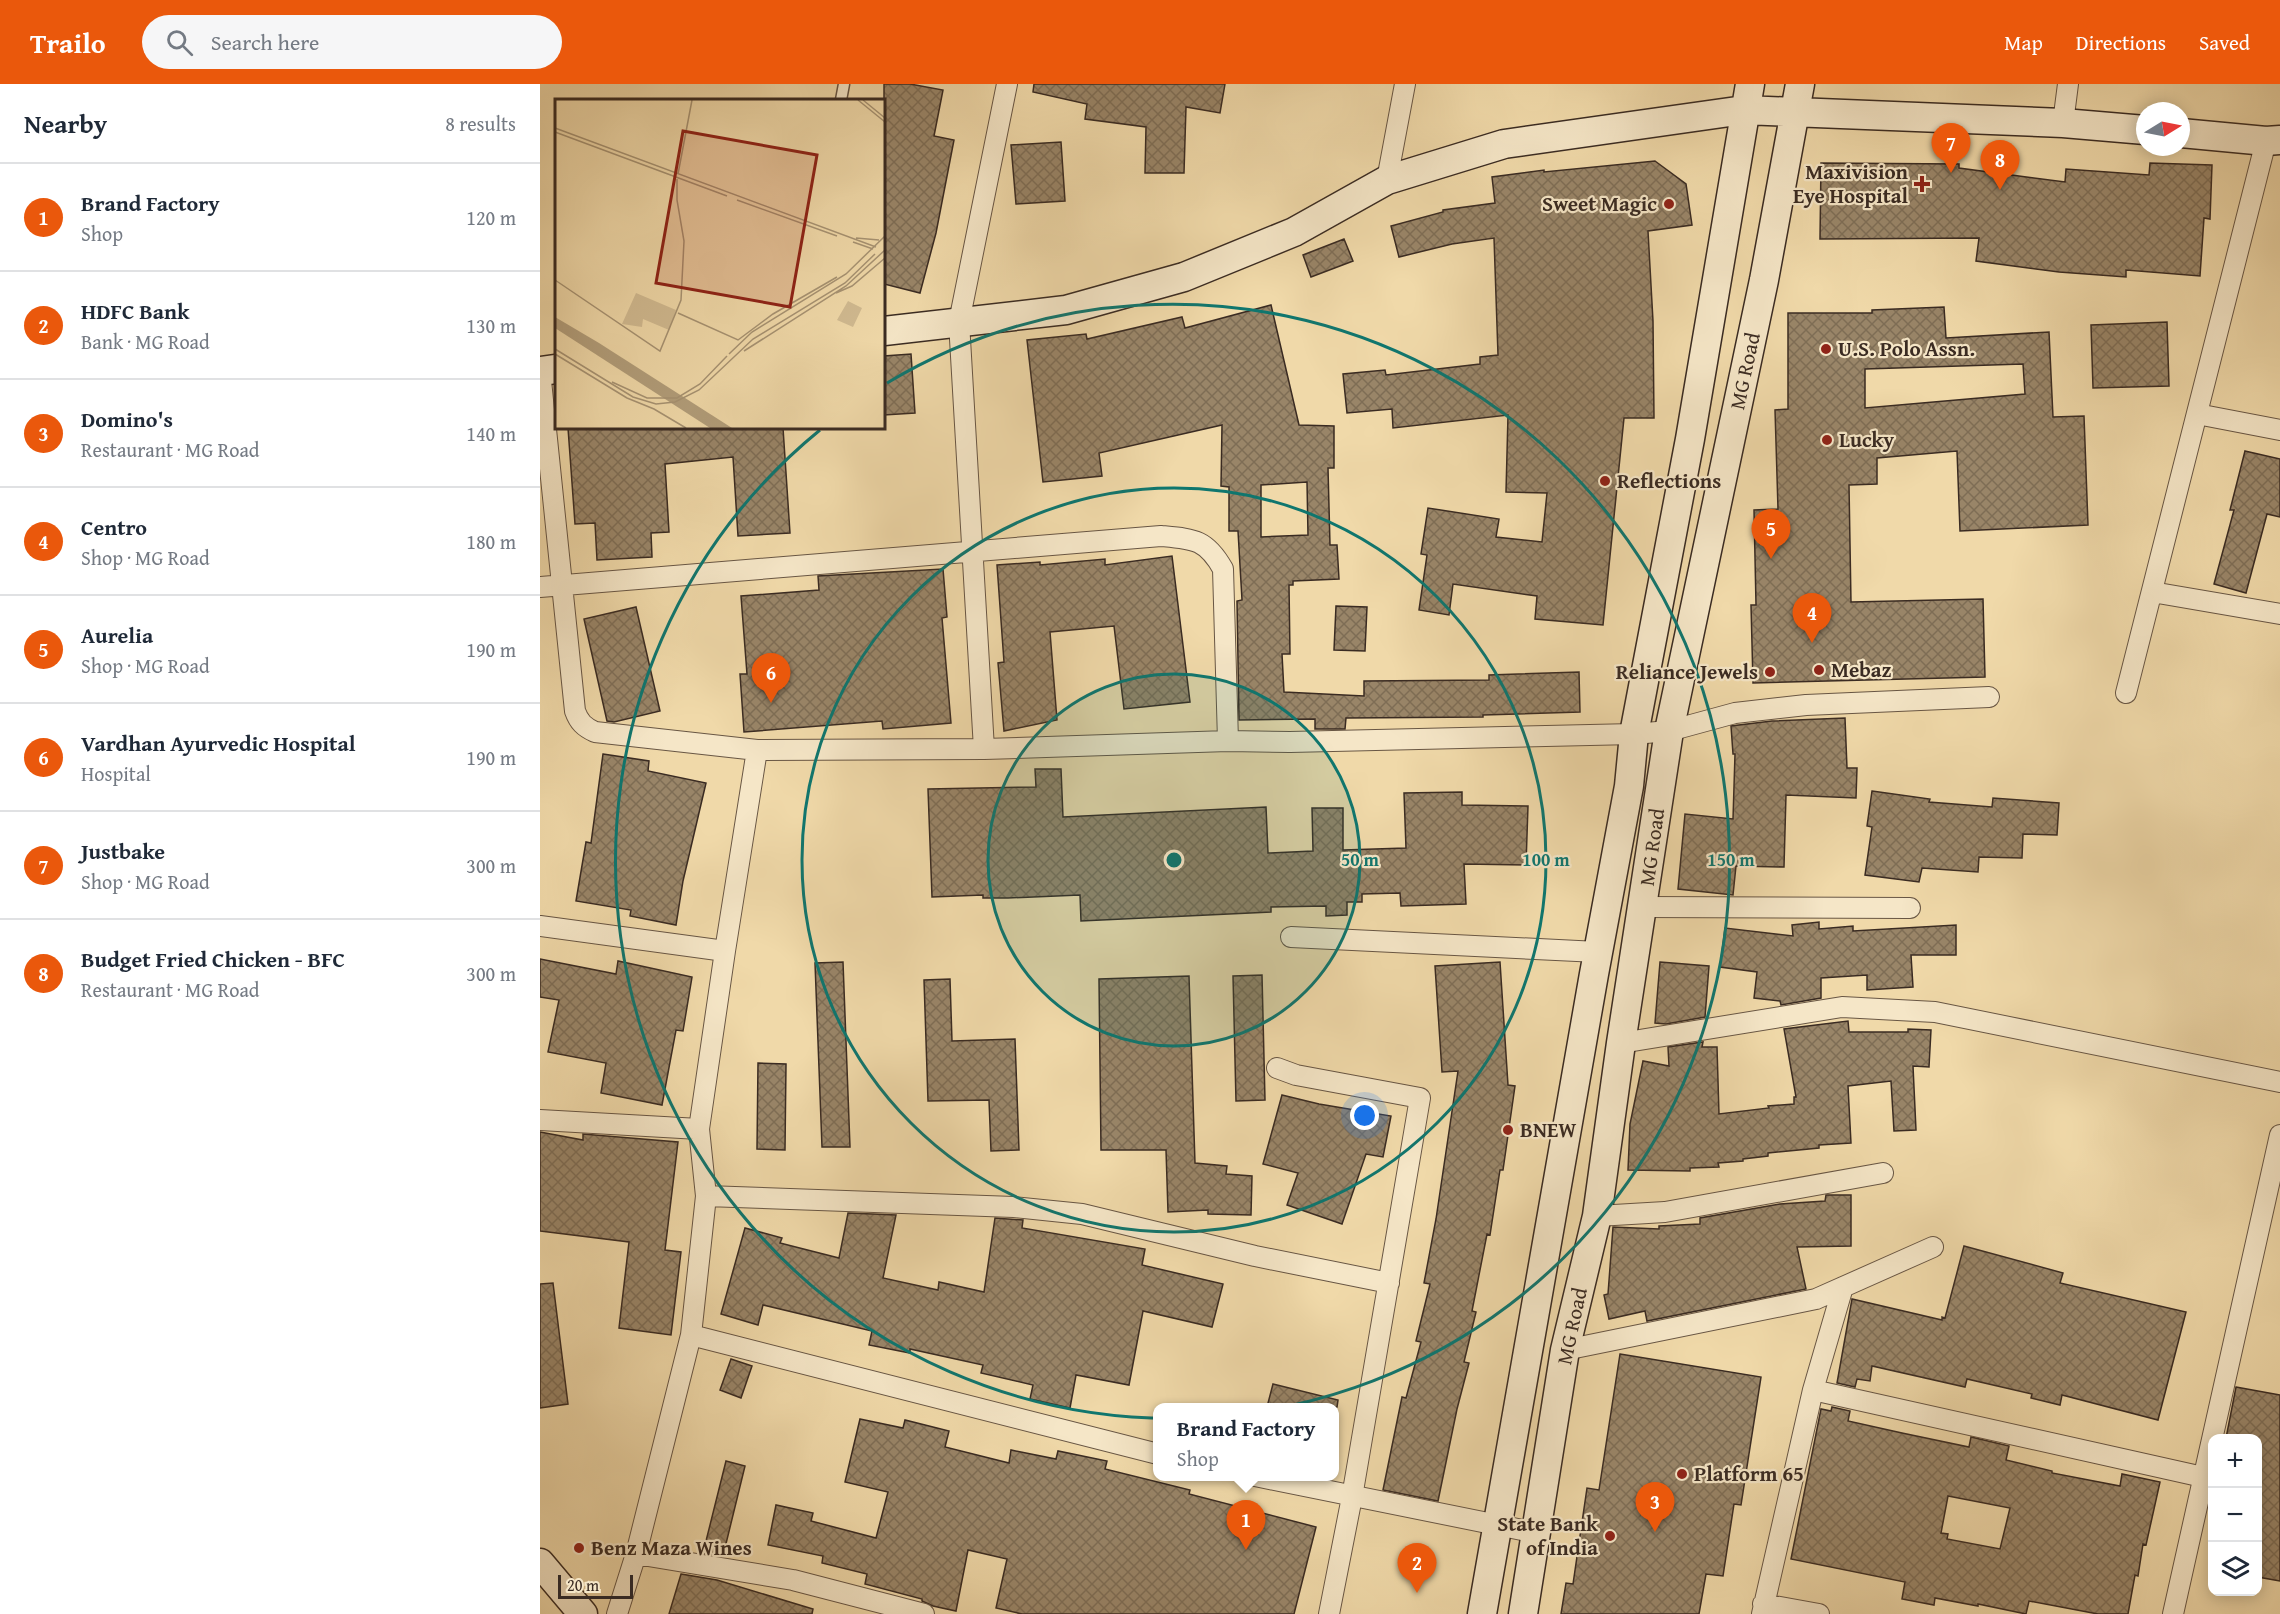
<!DOCTYPE html>
<meta charset="utf-8">
<style>
:root{--surface:#fff;--page:#f6f6f7;--text:#1f2937;--muted:#747a83;--line:#e0e1e3;--accent:#ea580c}
body{margin:0;font-family:"Gentium Book Plus",serif;background:var(--page);color:var(--text)}
.controls{position:absolute;right:18px;bottom:18px;display:grid;overflow:hidden;border-radius:12px;box-shadow:0 3px 15px #0003}
.controls button{width:54px;height:54px;display:grid;place-items:center;padding:0;border:0;border-bottom:2px solid var(--line);background:var(--surface);color:var(--text);font:30px sans-serif}
.compass{position:absolute;left:1596px;top:18px;width:54px;height:54px;border-radius:50%;background:var(--surface);box-shadow:0 3px 15px #0003;rotate:80deg}
.scale{position:absolute;left:18px;bottom:15px;width:75px;box-sizing:border-box;padding-left:6px;border:3px solid #3a2b22;border-top:0;font-size:16px;line-height:21px;white-space:nowrap;color:#3a2b22;-webkit-text-stroke:4px #f5e6c7;paint-order:stroke}
.you{position:absolute;left:825px;top:1032px;width:21px;height:21px;margin:-15px;border:4px solid #fff;border-radius:50%;background:#1a73e8;box-shadow:0 0 0 9px #1a73e833}
.badge{display:grid;place-items:center;width:39px;height:39px;border-radius:50%;background:var(--accent);color:#fff;font-size:20px;font-weight:700}
.pin{position:absolute;translate:-50% -50px;filter:drop-shadow(0 2px 3px #0008)}
.pin::after{content:'';position:absolute;top:32px;width:21px;height:18px;background:inherit;clip-path:polygon(0 0,100% 0,50% 100%)}
.popup{position:absolute;left:613px;top:1319px;width:186px;height:78px;box-sizing:border-box;display:grid;place-content:center;border-radius:12px;background:var(--surface);filter:drop-shadow(0 2px 4px #0005);font-size:20px;white-space:nowrap;color:var(--muted)}
.popup b{font-size:22px;color:var(--text)}
.popup::after{content:'';position:absolute;left:50%;top:100%;margin-left:-12px;border:12px solid transparent;border-top-color:var(--surface)}
.list{margin:0;padding:0;list-style:none}
h2{display:flex;justify-content:space-between;align-items:center;height:78px;margin:0;padding:0 24px;font-size:26px}
h2 small{font-size:20px;font-weight:400;color:var(--muted)}
.list li{display:grid;grid-template-columns:39px 1fr auto;gap:18px;align-items:center;box-sizing:border-box;height:108px;padding:0 24px;border-top:2px solid var(--line)}
.list b{display:block;font-size:22px;white-space:nowrap}
.list p{margin:0;font-size:20px;white-space:nowrap;color:var(--muted)}
.list em{font-size:20px;font-style:normal;color:var(--muted)}
.icon{flex:none;width:33px;height:33px;fill:none;stroke:currentColor;stroke-width:2;stroke-linecap:round;stroke-linejoin:round}
.map{position:relative;flex:none;width:1740px;height:1530px;overflow:hidden}
header{display:flex;align-items:center;gap:36px;box-sizing:border-box;height:84px;padding:0 30px;background:var(--accent);color:#fff}
header strong{font-size:28px}
nav{display:flex;gap:33px;margin-inline-start:auto;font-size:21px}
.search{width:420px;height:54px;background:var(--page);display:flex;align-items:center;gap:15px;box-sizing:border-box;padding:0 21px;border-radius:33px;color:var(--muted);font-size:22px}
main{display:flex}
aside{flex:1;background:var(--surface)}
.map>svg:first-child{display:block}
.building{fill:url(#building-cross-hatch);stroke:#3a2b22;stroke-width:1.5;fill-rule:evenodd}
.lines{fill:none;stroke-linecap:round;stroke-linejoin:round}
.lane-casing{stroke:#685644;stroke-width:13}
.street-casing{stroke:#685644;stroke-width:22}
.secondary-casing{stroke:#3a2b22;stroke-width:31}
.lane{stroke:#f5e6c7;stroke-width:10}
.street{stroke:#f5e6c7;stroke-width:20}
.secondary{stroke:#f5e6c7;stroke-width:28}
.ring{fill:none;stroke:#0f766e;stroke-width:3}
.poi-dot{fill:#8f2418;stroke:#f5e6c7;stroke-width:2}
.labels{text-anchor:middle;stroke-width:4.5;stroke-linejoin:round;paint-order:stroke}
.poi-label{font-size:21px;font-weight:bold;fill:#3a2b22;stroke:#f5e6c7;text-anchor:start}
.street-label{font-size:21px;fill:#3a2b22;stroke:#f5e6c7}
.inset-road{fill:none;stroke:#a79373;stroke-width:1.5}
.view{fill:#8f2418;fill-opacity:0.15;stroke:#8f2418;stroke-width:3}
.inset-edge{fill:none;stroke:#3a2b22;stroke-width:3}
.centre{fill:#0f766e;stroke:#f5e6c7;stroke-width:3}
.ring-label{font-size:18px;text-anchor:middle;font-weight:bold;fill:#0f766e;stroke:#f5e6c7;stroke-width:4.5;stroke-linejoin:round;paint-order:stroke}
</style>
<header>
<strong>Trailo</strong>
<div class="search"><svg class="icon" aria-label="search" viewBox="0 0 24 24"><circle cx="10" cy="10" r="6"/><path d="M15 15l6 6"/></svg>Search here</div>
<nav><a>Map</a><a>Directions</a><a>Saved</a></nav>
</header>
<main>
<aside>
<h2>Nearby<small>8 results</small></h2>
<ul class="list">
<li><span class="badge">1</span><div><b>Brand Factory</b><p>Shop</p></div><em>120 m</em></li>
<li><span class="badge">2</span><div><b>HDFC Bank</b><p>Bank · MG Road</p></div><em>130 m</em></li>
<li><span class="badge">3</span><div><b>Domino's</b><p>Restaurant · MG Road</p></div><em>140 m</em></li>
<li><span class="badge">4</span><div><b>Centro</b><p>Shop · MG Road</p></div><em>180 m</em></li>
<li><span class="badge">5</span><div><b>Aurelia</b><p>Shop · MG Road</p></div><em>190 m</em></li>
<li><span class="badge">6</span><div><b>Vardhan Ayurvedic Hospital</b><p>Hospital</p></div><em>190 m</em></li>
<li><span class="badge">7</span><div><b>Justbake</b><p>Shop · MG Road</p></div><em>300 m</em></li>
<li><span class="badge">8</span><div><b>Budget Fried Chicken - BFC</b><p>Restaurant · MG Road</p></div><em>300 m</em></li>
</ul>
</aside>
<div class="map">
<svg width="1740" height="1530" viewBox="0 0 1740 1530">
<defs>
<pattern id="building-cross-hatch" width="8" height="8" patternUnits="userSpaceOnUse" patternTransform="scale(1.5)"><rect width="8" height="8" fill="#998568"/><path d="M0 0l8 8M0 8l8-8" fill="none" stroke="#7e6d55"/></pattern>
</defs>
<rect width="100%" height="100%" fill="#f0d9a9"/>
<filter id="stains"><feTurbulence type="fractalNoise" baseFrequency=".00333" numOctaves="4"/><feColorMatrix values="0 0 0 0 .2 0 0 0 0 .09 0 0 0 0 .02 0 0 0 .5 -.17"/></filter>
<radialGradient id="worn" r=".72"><stop offset=".6" stop-color="#630" stop-opacity="0"/><stop offset="1" stop-color="#630" stop-opacity=".3"/></radialGradient>
<path class="building" d="M344,0H370L403,6L394,52L414,56L396,149L380,209L344,200Z
M494,0H685L680,29L646,23L644,89H605L606,43L545,35L547,20L493,8Z
M521,58L525,117L476,120L471,61Z
M1115,77L1146,100L1152,141L1108,147L1113,237L1114,334H1084L1063,541L995,535L997,512L913,500L909,531L879,526L887,471L881,470L888,424L959,435L956,453L1002,458L1007,409L966,408L968,331L853,344L852,325L807,329L803,290L845,286L846,291L940,280V273L958,271L954,154L912,160L859,173L851,142L903,128V126L955,119L952,93L1004,86V88Z
M1281,79L1419,80V84L1525,98L1526,85L1609,91L1610,79L1672,81L1670,135L1664,134L1660,192L1586,186V193L1519,188L1436,177L1439,154L1280,155Z
M804,155L813,177L771,193L763,171Z
M731,221L759,341L794,342V384H788L790,461H797L799,495L753,497V501H749L750,570H742L744,608L824,612V597L949,596V591L1039,588L1040,628L943,631V633L806,634L805,645H775V635L699,636L697,517L702,516L698,447H689V403L681,402L682,341L559,369L562,392L503,398L487,256L546,250L547,255L642,233L645,244ZM767,398L768,451L721,453V401Z
M1404,223L1406,254L1509,248L1513,333L1544,332L1548,441L1420,447L1417,367L1337,374V400L1309,401L1311,518L1443,515L1445,593L1213,599L1211,521H1216L1214,426L1238,425L1235,326L1248,325V229H1332V226ZM1483,280L1485,310L1325,324V285Z
M1627,238L1629,302L1553,304L1551,241Z
M371,270L375,329L344,331V272Z
M28,344H243L250,449L198,452L193,373L125,380L129,448L111,449L112,473L57,476L55,439L35,440Z
M1705,367L1740,375V433L1727,430L1706,509L1674,500L1694,426H1690Z
M632,472L650,618L584,625L574,542L510,548L517,636L464,647L458,579L464,578L457,481L500,478V481L565,475V481Z
M403,485L407,533L402,534L411,639L343,645L342,637L204,648L200,590H207L201,512L279,506L278,492Z
M796,522L827,523L825,567L794,566Z
M96,523L120,627L74,638L67,637L44,535Z
M1305,634L1307,684H1317L1316,714L1246,711L1244,783L1196,782L1193,811L1138,805L1145,730L1193,735L1195,670H1193L1191,642L1232,637Z
M63,670L109,677L108,687L166,699L143,797L136,841L90,832L91,826L36,817L46,758L51,759Z
M495,685H521L523,733L726,723L728,769L773,767L772,724H803V766L866,764L864,709L922,708V721L988,722L986,781L924,780L926,820L861,822L860,809L822,810V818H807V831L786,832V822L731,823V828L541,837L540,811L468,814H443V811L392,813L388,705L496,703Z
M1332,707L1390,715L1389,718L1452,723L1453,714L1519,719L1517,751L1483,750L1482,774L1439,773L1438,788L1382,784L1379,798L1325,791L1332,743L1327,742Z
M1279,838V845L1313,842V847L1416,841V871H1371L1373,903L1327,906V891L1281,894V914L1241,921L1240,917L1214,914L1217,888L1180,883L1185,844L1253,852L1252,841Z
M0,875L76,890L78,877L152,893L143,947L136,946L122,1021L61,1009L66,979L8,968L19,916L0,913Z
M303,878L310,1063H282L275,879Z
M960,878L968,1001L975,1002L963,1086H960L950,1151L947,1150L932,1227L936,1228L924,1278L929,1279L917,1325L898,1417L843,1406L862,1313L866,1314L881,1258L876,1257L890,1200L884,1199L896,1135L918,987L902,988L895,882Z
M1120,878L1169,882L1165,933L1126,940L1115,939Z
M722,891L725,1016L696,1017L693,892Z
M649,892L655,1079L687,1082L686,1090L712,1092L711,1131L668,1130V1126L628,1128L626,1066H561L559,895Z
M410,895L412,957L475,955L479,1066L451,1067L449,1016L388,1017L384,896Z
M1308,937L1309,948H1368V945L1391,946L1389,983L1373,982L1376,1046L1354,1047L1351,997L1308,1002L1311,1059L1279,1061V1064L1228,1069V1072L1203,1075V1077L1178,1079L1179,1083L1150,1084V1087L1088,1086L1090,1040L1103,977L1129,982L1128,963L1163,958L1162,963H1177L1179,1030L1229,1024L1228,1022L1254,1020V1013H1256L1244,945Z
M218,979L246,980L245,1066L217,1065Z
M742,1011L779,1020L851,1032L843,1073L826,1070L802,1140L747,1121L758,1089L723,1080Z
M0,1048L43,1056V1050L138,1058L125,1166L141,1168L131,1251L79,1244L89,1158L0,1147Z
M1286,1111H1311V1162L1257,1163L1266,1205L1107,1237L1105,1227L1069,1235L1064,1211L1068,1210L1073,1143L1119,1145V1142L1160,1140V1134L1240,1120L1285,1117Z
M308,1129L356,1131L343,1194L398,1206L399,1198L444,1208L455,1134L483,1136L482,1144L605,1165L602,1181L683,1200L672,1243L603,1227L589,1301L536,1291L530,1324L490,1315L493,1301L441,1289L443,1281L370,1265V1269L329,1261L332,1247L223,1221L218,1241L181,1230L205,1144L242,1154L240,1159L299,1174Z
M1424,1162L1523,1189L1520,1199L1646,1228L1618,1336L1522,1311L1520,1321L1491,1314L1492,1310L1427,1295L1425,1303L1332,1282L1330,1297L1317,1295L1315,1303L1297,1299L1312,1215L1402,1236V1233L1405,1234Z
M13,1199L28,1320L0,1324V1200Z
M1080,1270L1221,1293L1201,1421L1194,1420L1183,1492L1166,1490L1159,1530H1021L1026,1499L1033,1500L1047,1404L1059,1406Z
M191,1275L212,1282L201,1314L180,1306Z
M733,1300L798,1316L797,1323H727Z
M1696,1303L1740,1311V1497L1718,1493V1354H1686Z
M1292,1323L1310,1327L1308,1337L1362,1349L1429,1363L1431,1353L1469,1362L1466,1376L1512,1387V1389L1580,1402L1582,1390L1620,1398L1606,1461L1603,1460L1598,1492L1595,1491L1588,1530H1558L1489,1517L1486,1530L1438,1520V1522L1395,1514L1394,1521L1362,1515L1365,1498L1251,1475L1281,1325L1291,1327ZM1408,1412L1470,1424L1460,1465L1407,1455L1408,1450L1401,1449Z
M320,1335L363,1344L365,1336L409,1347L405,1363L469,1379L471,1366L516,1375L518,1367L567,1377L565,1385L650,1406L649,1410L776,1443L754,1530H482L456,1524L467,1475L428,1466L416,1527L393,1522L382,1517V1515L325,1500L327,1490L282,1479L283,1472L228,1461L236,1421L273,1429L271,1437L336,1454L348,1408L305,1398Z
M186,1377L205,1382L183,1472L163,1469Z
M141,1490L177,1496L273,1525L272,1530H129Z"/>
<g class="lines">
<defs>
<path id="lane" d="M301,16L304,0"/>
<path id="street" d="M1523,39L1528,0
M847,96L865,0
M0,287L35,627C39,638 44,643 55,648L217,666
M1657,330L1740,346
M0,503L621,452C654,455 666,455 683,485L688,657
M1612,508L1740,530
M1586,609L1726,57
M444,665L419,238L467,0
M1103,823L1370,824
M0,842L185,867
M751,853L1058,868
M1081,959L1302,923L1395,928L1740,998
M737,984L756,991L880,1014L812,1413L789,1530
M0,1036L159,1045
M166,1112L474,1123L542,1130L715,1172L849,1199
M1057,1132L1125,1128L1343,1089
M151,1251L618,1370
M1025,1266L1276,1215L1393,1163
M1273,1306L1663,1393
M715,1392L997,1449
M96,1470L253,1496L384,1530
M1223,1520L1279,1530
M77,1530L96,1470L151,1251L166,1112L159,1045L185,867L217,666L444,665L688,657L750,658L1094,650L1129,647L1195,629L1266,621L1449,613
M1222,1530L1273,1306L1303,1203
M1633,1530L1740,1051"/>
<path id="secondary" d="M1641,49L1726,57L1740,56
M344,247L526,226L644,193L754,148L847,96L964,60L1204,26L1523,39L1605,46
M0,287L16,285
M0,1479L43,1530
M942,1530L1054,890L1089,702L1094,650L1150,355L1210,0
M983,1530L1025,1266L1057,1132L1081,959L1129,647L1224,196L1260,0"/>
</defs>
<use href="#lane" class="lane-casing"/>
<use href="#street" class="street-casing"/>
<use href="#secondary" class="secondary-casing"/>
<use href="#lane" class="lane"/>
<use href="#street" class="street"/>
<use href="#secondary" class="secondary"/>
</g>
<circle cx="634" cy="776" r="186" fill="#0f766e" fill-opacity=".12"/>
<g class="ring">
<circle cx="634" cy="776" r="186"/>
<circle cx="634" cy="776" r="372"/>
<path d="M347 299A557 557 0 1 1 280 346"/>
</g>
<g class="poi-dot">
<path d="M1379 91h6v6h6v6h-6v6h-6v-6h-6v-6h6z"/>
<circle cx="1129" cy="120" r="6"/>
<circle cx="1286" cy="265" r="6"/>
<circle cx="1287" cy="356" r="6"/>
<circle cx="1065" cy="397" r="6"/>
<circle cx="1279" cy="586" r="6"/>
<circle cx="1230" cy="588" r="6"/>
<circle cx="968" cy="1046" r="6"/>
<circle cx="1142" cy="1390" r="6"/>
<circle cx="1070" cy="1452" r="6"/>
<circle cx="39" cy="1464" r="6"/>
</g>
<g class="labels">
<g class="poi-label">
<text x="1368" y="95" text-anchor="end">Maxivision<tspan x="1368" dy="24">Eye Hospital</tspan></text>
<text x="1117" y="127" text-anchor="end">Sweet Magic</text>
<text x="1298" y="272">U.S. Polo Assn.</text>
<text x="1299" y="363">Lucky</text>
<text x="1077" y="404">Reflections</text>
<text x="1291" y="593">Mebaz</text>
<text x="1218" y="595" text-anchor="end">Reliance Jewels</text>
<text x="980" y="1053">BNEW</text>
<text x="1154" y="1397">Platform 65</text>
<text x="1058" y="1447" text-anchor="end">State Bank<tspan x="1058" dy="24">of India</tspan></text>
<text x="51" y="1471">Benz Maza Wines</text>
</g>
<g class="street-label">
<text transform="translate(1205 287) rotate(-78)" y="7">MG Road</text>
<text transform="translate(1112 763) rotate(-82)" y="7">MG Road</text>
<text transform="translate(1032 1242) rotate(-78)" y="7">MG Road</text>
</g>
</g>
<g transform="translate(15 15)">
<rect width="330" height="330" fill="#f0d9a9"/>
<path d="M81,194L121,211L114,231L88,220L87,228L67,225ZM293,202L307,209L298,228L282,221Z" fill="#d1bb92"/>
<path d="M0,218L44,244L177,329H155L0,229Z" fill="#b29e7b"/>
<path class="inset-road" d="M303,1L330,23M308,1L330,19M0,29L321,148M0,33L172,97M123,75L137,1M182,101L282,137M301,139L324,141M298,143L318,150M0,181L105,252L126,201L129,142L122,101V80M281,194L297,187L330,159M123,214L183,241L218,215L282,178M0,250L78,298L101,305L120,303L144,291L198,240L290,184L320,155M189,252L291,187L330,151M0,255L72,299M174,255L197,233L291,175L330,137M57,283L92,299H122L145,285L172,257M72,299L99,310L131,329"/>
<path class="view" d="M128,32L262,56L235,208L101,184Z"/>
<rect width="330" height="330" class="inset-edge"/>
</g>
<circle cx="634" cy="776" r="9" class="centre"/>
<g class="ring-label">
<text x="820" y="782">50 m</text>
<text x="1006" y="782">100 m</text>
<text x="1191" y="782">150 m</text>
</g>
<rect width="100%" height="100%" filter="url(#stains)"/>
<rect width="100%" height="100%" fill="url(#worn)"/>
</svg>
<div class="controls">
<button>+</button>
<button>−</button>
<button><svg class="icon" aria-label="layers" viewBox="0 0 24 24"><path d="M12 4l9 5-9 5-9-5zM3 14l9 5 9-5"/></svg></button>
</div>
<svg class="compass" viewBox="-18 -18 36 36"><path d="M0-13l5 13h-10z" fill="#e53935"/><path d="M0 13l5-13h-10z" fill="#747a83"/></svg>
<div class="scale">20 m</div>
<div class="you"></div>
<div class="pin badge" style="left:706px;top:1466px">1</div>
<div class="popup"><b>Brand Factory</b>Shop</div>
<div class="pin badge" style="left:877px;top:1509px">2</div>
<div class="pin badge" style="left:1115px;top:1448px">3</div>
<div class="pin badge" style="left:1272px;top:559px">4</div>
<div class="pin badge" style="left:1231px;top:475px">5</div>
<div class="pin badge" style="left:231px;top:619px">6</div>
<div class="pin badge" style="left:1411px;top:89px">7</div>
<div class="pin badge" style="left:1460px;top:106px">8</div>
</div>
</main>
